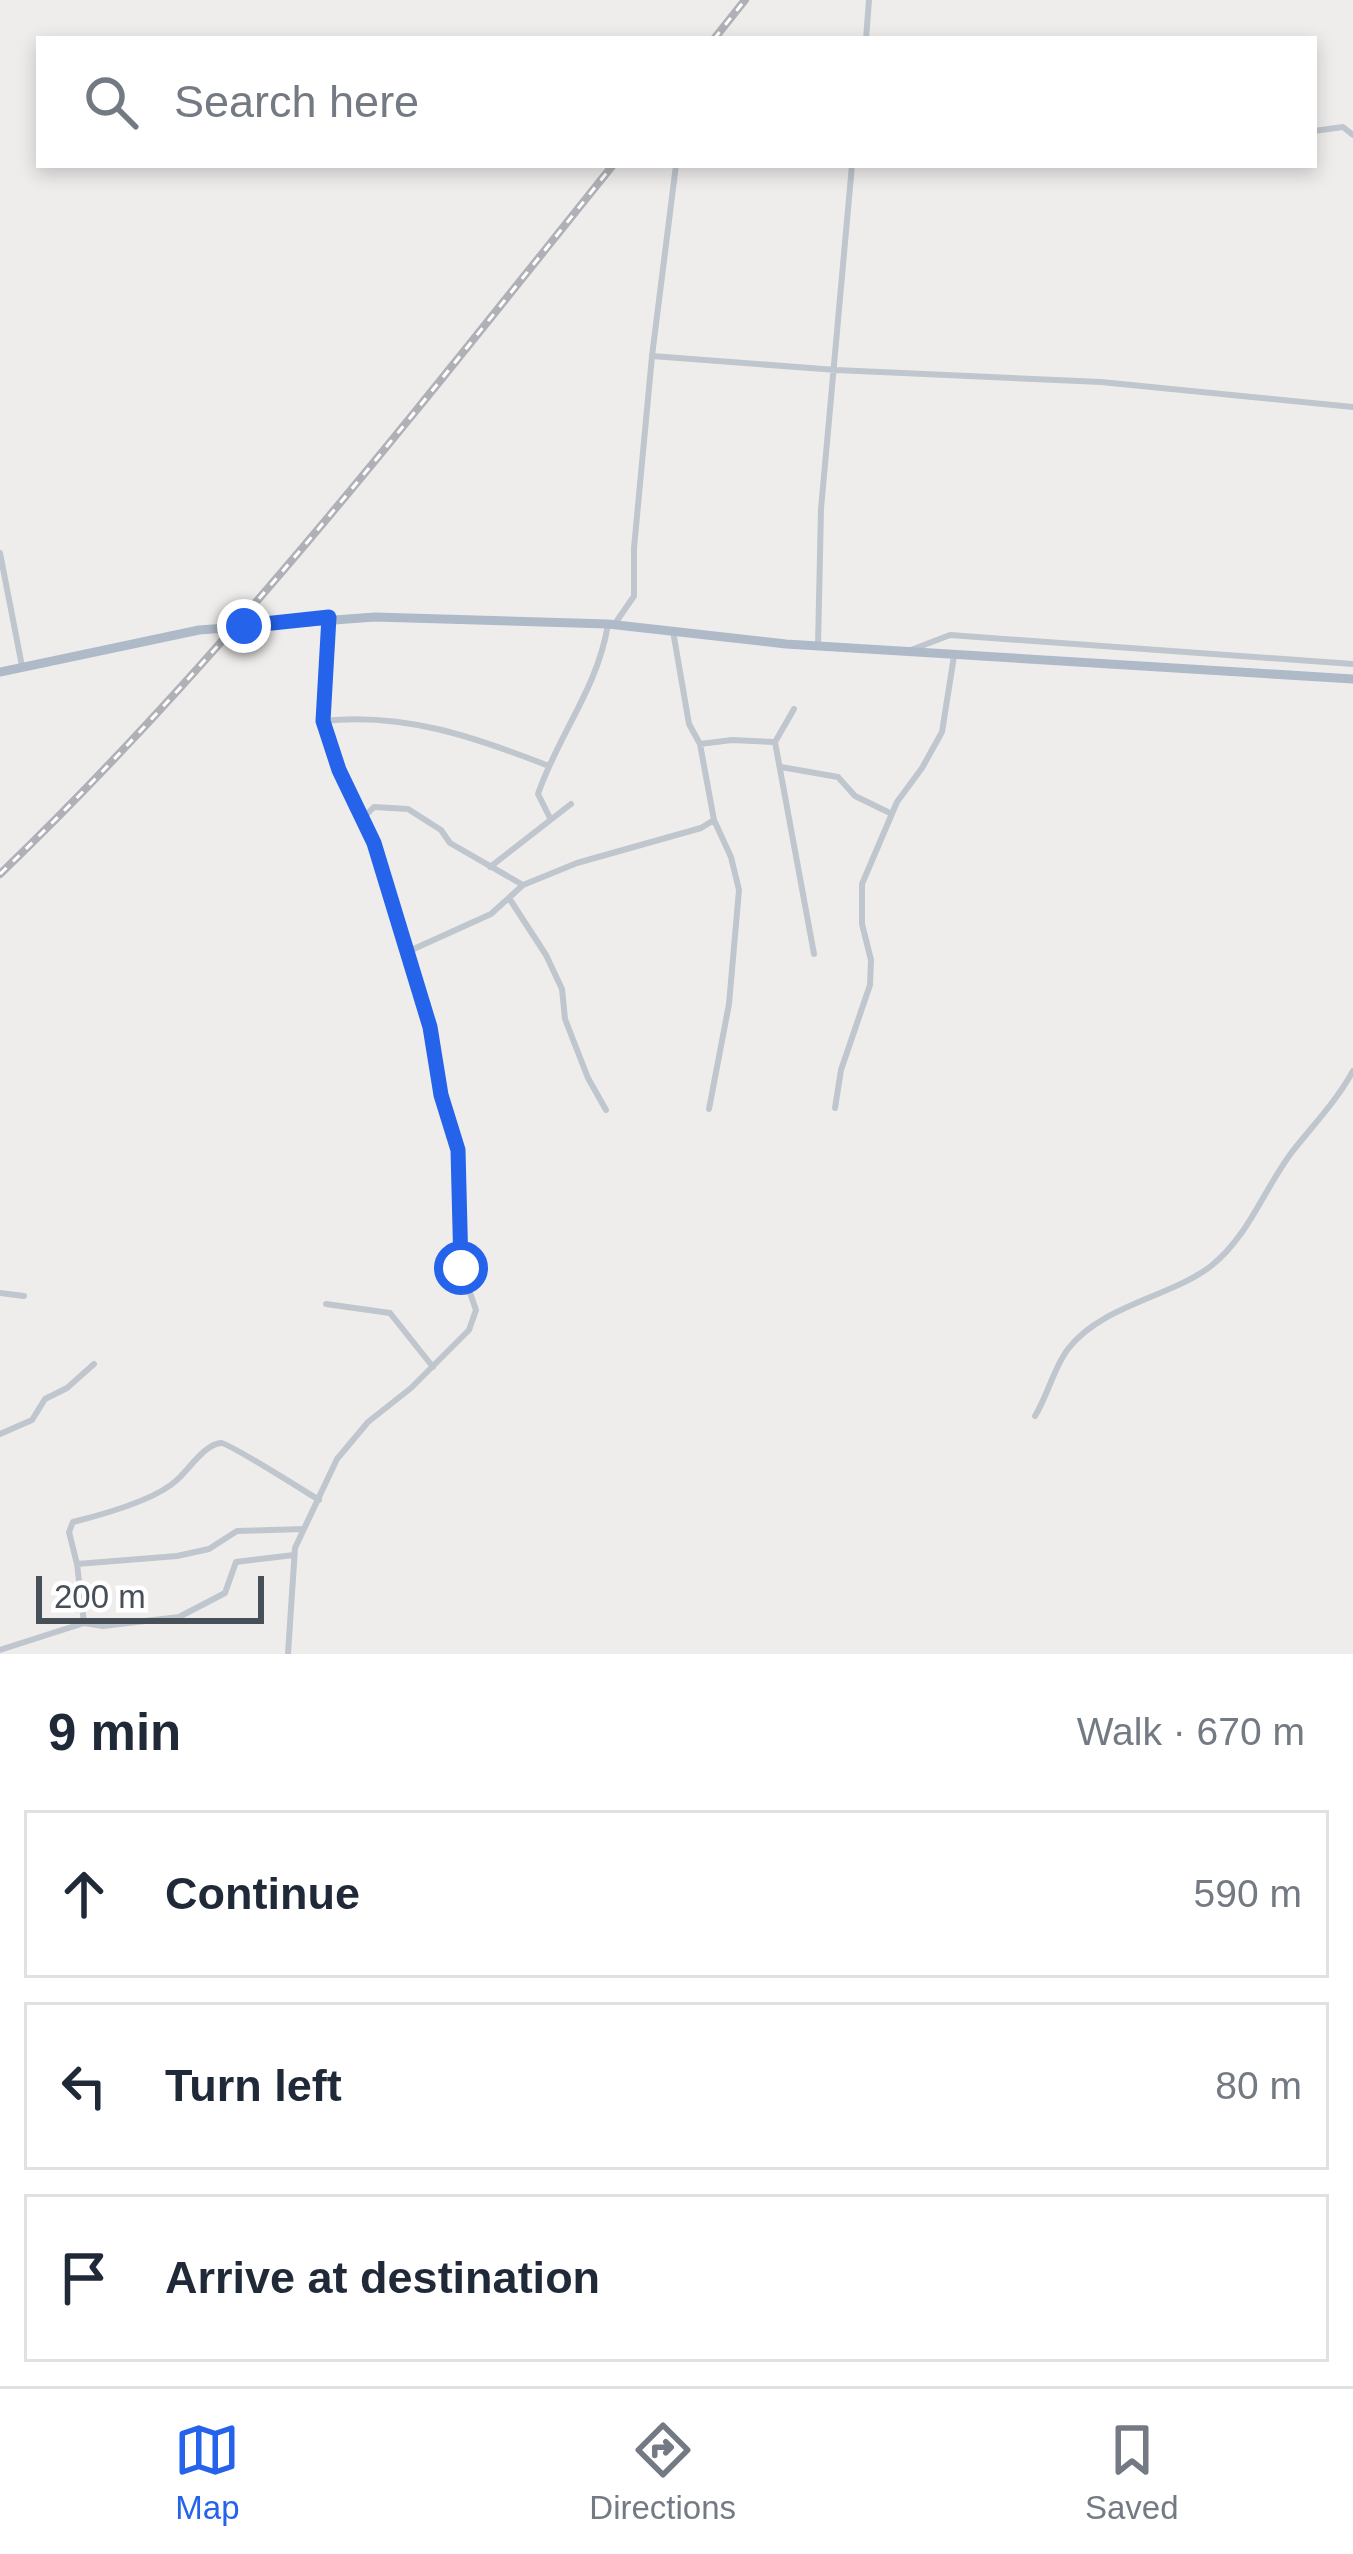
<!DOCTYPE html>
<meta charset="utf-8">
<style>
:root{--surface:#fff;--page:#f2f2f3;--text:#1f2937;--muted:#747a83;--line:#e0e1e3;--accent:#2563eb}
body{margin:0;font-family:Arial,sans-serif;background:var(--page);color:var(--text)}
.scale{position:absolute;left:36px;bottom:30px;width:228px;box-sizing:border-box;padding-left:12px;border:6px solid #474f58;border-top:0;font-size:33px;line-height:42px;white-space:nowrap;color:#474f58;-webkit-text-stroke:9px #fff;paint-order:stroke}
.stop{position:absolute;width:36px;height:36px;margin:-27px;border:9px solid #2563eb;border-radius:50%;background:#fff}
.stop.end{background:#2563eb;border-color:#fff;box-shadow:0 3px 12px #0008}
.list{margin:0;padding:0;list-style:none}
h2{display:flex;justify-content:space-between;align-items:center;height:156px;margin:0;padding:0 48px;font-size:51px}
h2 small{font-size:39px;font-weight:400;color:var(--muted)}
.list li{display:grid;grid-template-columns:78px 1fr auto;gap:36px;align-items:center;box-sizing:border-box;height:168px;margin:0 24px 24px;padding:0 24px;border:3px solid var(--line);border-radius:0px}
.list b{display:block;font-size:45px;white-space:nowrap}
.list em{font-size:39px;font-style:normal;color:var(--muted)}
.icon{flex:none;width:66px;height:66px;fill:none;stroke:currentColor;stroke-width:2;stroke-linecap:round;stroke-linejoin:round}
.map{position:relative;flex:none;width:1353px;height:1654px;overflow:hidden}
.search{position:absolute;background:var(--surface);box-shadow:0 6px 18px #0003;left:36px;right:36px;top:36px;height:132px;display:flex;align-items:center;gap:30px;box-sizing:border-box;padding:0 42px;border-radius:0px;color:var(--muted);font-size:45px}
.sheet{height:732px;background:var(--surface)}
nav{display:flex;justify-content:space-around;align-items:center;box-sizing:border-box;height:168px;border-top:3px solid var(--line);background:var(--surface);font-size:33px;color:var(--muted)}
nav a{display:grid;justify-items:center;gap:6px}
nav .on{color:var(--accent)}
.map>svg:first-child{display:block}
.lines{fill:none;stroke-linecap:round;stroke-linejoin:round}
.minor{stroke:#bfc6cd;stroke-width:6}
.primary{stroke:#afbac9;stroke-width:9}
.rail-casing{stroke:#afb1b6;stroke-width:8}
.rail{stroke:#fff;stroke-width:3;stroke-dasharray:9;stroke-linecap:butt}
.route{stroke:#2563eb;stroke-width:15}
</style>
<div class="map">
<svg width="1353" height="1654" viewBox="0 0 1353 1654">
<rect width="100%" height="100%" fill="#efedec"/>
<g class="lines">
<path class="minor" d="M866,39L869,0
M1314,131L1343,127L1353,135
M652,356L836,370L1101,382L1353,407
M0,553L22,666
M614,625L634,596V548L652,356L676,165
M673,631L689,724L700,744L714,820L731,857L739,890L729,1004L709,1109
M818,646L821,509L852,165
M911,650L950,635L1353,664
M794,709L775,742L814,954
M323,721C403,712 475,737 549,766
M700,744L732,740L774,742
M781,767L838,777L855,796L890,813
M364,817L374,807L408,809L441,830L450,843L523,885
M550,818L538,794C558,735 598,688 608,624
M490,867L571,804
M509,898L546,955L562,989L565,1019L588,1078L606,1110
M407,952L491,914L523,885L577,863L701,828L714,820
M835,1108L841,1070L870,985L871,960L862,924V884L897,802L922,768L942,732L954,656
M0,1293L24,1296
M326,1304L390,1313L433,1367
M1035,1416C1048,1395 1054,1367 1068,1349C1102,1305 1171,1297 1211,1266C1248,1237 1264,1189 1292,1152C1313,1125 1336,1102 1353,1071
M0,1434L32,1420L45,1399L67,1388L94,1364
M304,1529L237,1531L209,1549L177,1556L77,1564L69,1532L73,1522C101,1515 158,1499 178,1479C189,1469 205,1444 221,1443C227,1442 306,1492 319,1500
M77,1564L84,1623L103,1626L179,1617L225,1593L236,1562L294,1555
M0,1650L84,1623
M288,1654L295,1548L337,1459L368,1422L411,1388L469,1330L476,1310L461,1267L459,1150L441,1095L430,1027L374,843L339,770L323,721L329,621"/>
<path class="primary" d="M0,672L199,630L375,617L608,624L786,644L1353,679"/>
<defs>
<path id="rail" d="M714,39L745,0
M0,874C225,658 418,408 613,165"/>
</defs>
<use href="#rail" class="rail-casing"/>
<use href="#rail" class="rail"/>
</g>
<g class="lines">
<path class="route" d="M244,626L329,617L323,721L339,770L374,843L430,1027L441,1095L458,1150L461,1268"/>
</g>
</svg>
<div class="scale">200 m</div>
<div class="stop" style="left:461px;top:1268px"></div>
<div class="stop end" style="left:244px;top:626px"></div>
<div class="search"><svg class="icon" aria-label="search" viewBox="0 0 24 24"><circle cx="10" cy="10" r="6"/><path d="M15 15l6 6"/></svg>Search here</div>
</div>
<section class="sheet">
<h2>9 min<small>Walk · 670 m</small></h2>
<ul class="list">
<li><svg class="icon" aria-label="ahead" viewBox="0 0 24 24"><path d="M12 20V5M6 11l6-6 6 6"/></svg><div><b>Continue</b></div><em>590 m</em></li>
<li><svg class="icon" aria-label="left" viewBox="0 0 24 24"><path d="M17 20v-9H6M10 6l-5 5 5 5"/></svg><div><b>Turn left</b></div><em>80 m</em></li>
<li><svg class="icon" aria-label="arrive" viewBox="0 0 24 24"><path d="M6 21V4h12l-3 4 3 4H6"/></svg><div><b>Arrive at destination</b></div></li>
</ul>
</section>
<nav>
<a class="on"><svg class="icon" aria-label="map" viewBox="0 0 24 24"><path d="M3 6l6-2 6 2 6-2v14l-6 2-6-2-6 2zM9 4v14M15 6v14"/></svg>Map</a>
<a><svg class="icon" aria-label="directions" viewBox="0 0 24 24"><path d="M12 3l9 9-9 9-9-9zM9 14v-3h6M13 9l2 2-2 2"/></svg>Directions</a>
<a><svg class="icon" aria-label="saved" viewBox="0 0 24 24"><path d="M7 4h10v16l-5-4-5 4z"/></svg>Saved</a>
</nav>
